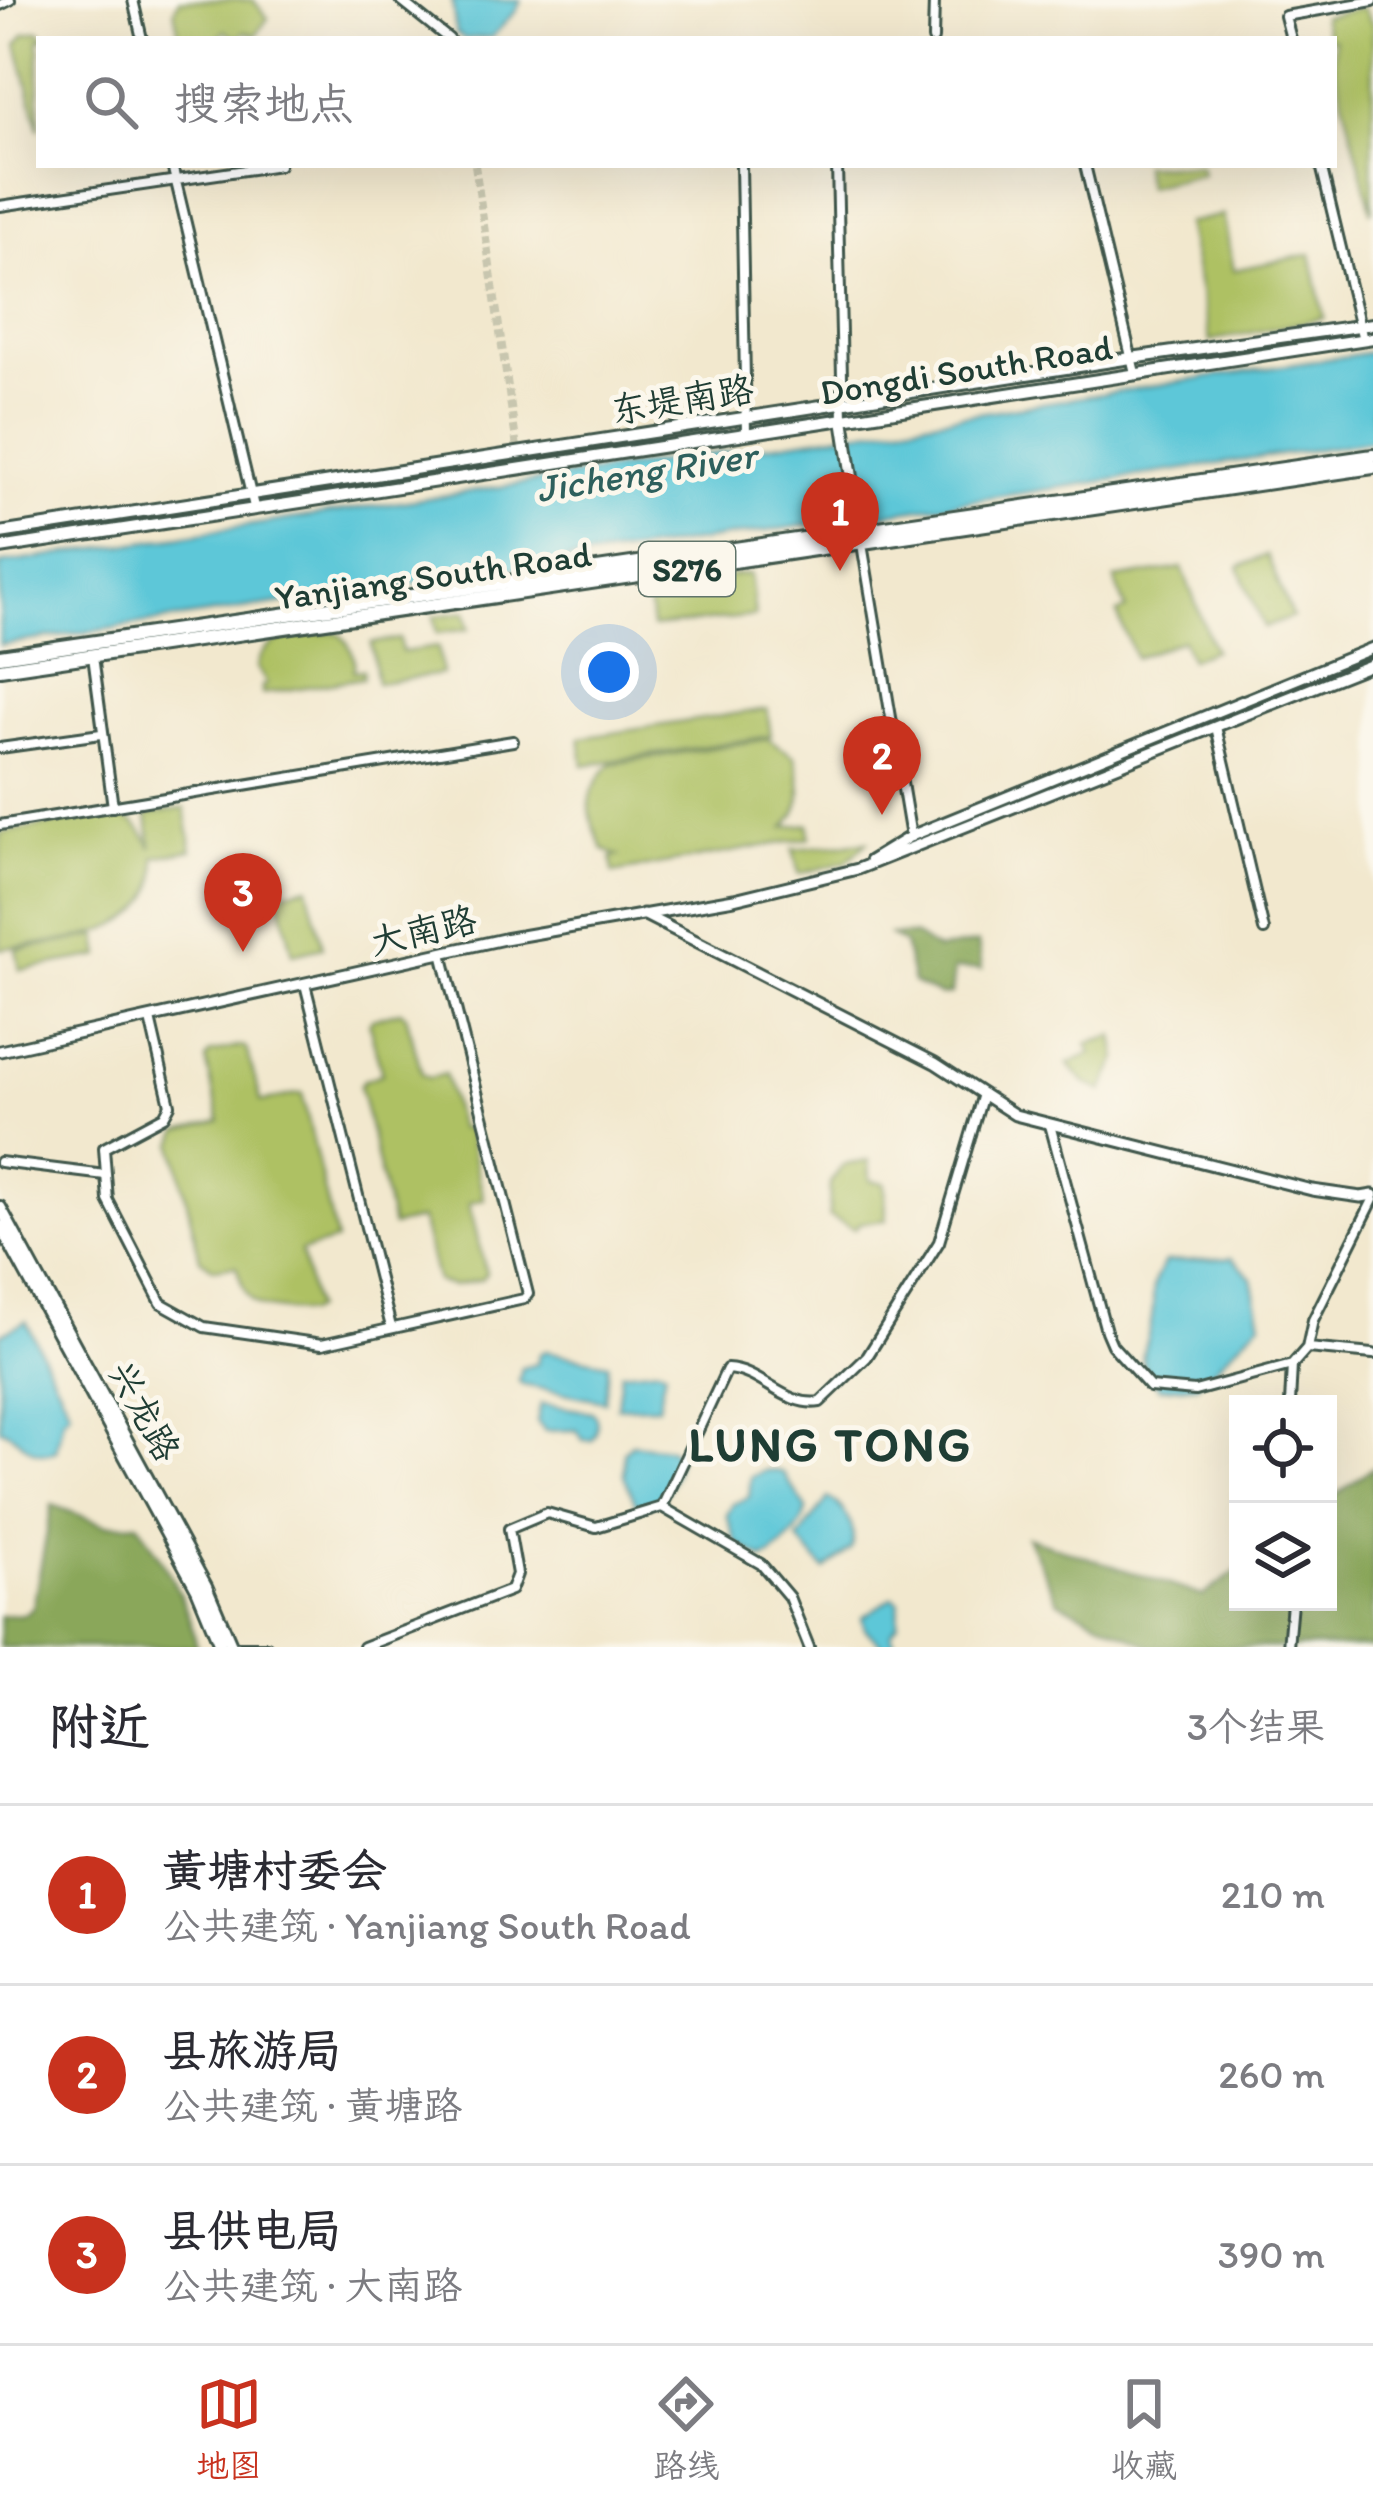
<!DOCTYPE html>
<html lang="zh">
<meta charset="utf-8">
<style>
:root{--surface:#fff;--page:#f2f2f3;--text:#2b2b33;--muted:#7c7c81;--line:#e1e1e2;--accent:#c8321e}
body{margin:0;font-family:Itim,"LXGW WenKai TC",sans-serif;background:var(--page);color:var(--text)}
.controls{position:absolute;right:36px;bottom:36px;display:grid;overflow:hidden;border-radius:0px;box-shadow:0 12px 48px #0002}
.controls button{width:108px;height:108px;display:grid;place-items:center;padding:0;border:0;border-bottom:3px solid var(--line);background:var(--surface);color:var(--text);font:60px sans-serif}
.you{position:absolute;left:609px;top:672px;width:42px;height:42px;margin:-30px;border:9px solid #fff;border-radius:50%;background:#1a73e8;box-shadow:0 0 0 18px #1a73e833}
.badge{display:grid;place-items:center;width:78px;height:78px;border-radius:50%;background:var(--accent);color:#fff;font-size:39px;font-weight:700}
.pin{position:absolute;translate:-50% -99px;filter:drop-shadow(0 3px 6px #0008)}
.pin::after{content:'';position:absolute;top:63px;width:42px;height:36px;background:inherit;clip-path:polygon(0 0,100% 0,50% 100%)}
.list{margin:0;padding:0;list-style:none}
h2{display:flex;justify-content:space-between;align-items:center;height:156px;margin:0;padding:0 48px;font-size:51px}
h2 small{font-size:39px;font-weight:400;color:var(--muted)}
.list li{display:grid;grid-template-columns:78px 1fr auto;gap:36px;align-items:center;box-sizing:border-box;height:180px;padding:0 48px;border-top:3px solid var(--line)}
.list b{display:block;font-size:45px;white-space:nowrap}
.list p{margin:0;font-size:39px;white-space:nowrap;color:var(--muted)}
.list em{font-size:39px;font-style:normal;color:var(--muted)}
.icon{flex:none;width:66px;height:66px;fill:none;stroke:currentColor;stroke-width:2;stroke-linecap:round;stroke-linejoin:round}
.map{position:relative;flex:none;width:1373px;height:1647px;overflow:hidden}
.search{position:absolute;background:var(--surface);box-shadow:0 12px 48px #0002;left:36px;right:36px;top:36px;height:132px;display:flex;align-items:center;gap:30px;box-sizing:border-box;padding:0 42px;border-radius:0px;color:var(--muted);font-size:45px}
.sheet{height:696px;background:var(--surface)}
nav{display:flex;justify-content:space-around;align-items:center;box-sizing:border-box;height:168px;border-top:3px solid var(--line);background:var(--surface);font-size:33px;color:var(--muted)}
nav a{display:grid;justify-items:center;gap:6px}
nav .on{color:var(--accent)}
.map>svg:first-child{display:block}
.green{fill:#aec164;stroke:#667f4c;stroke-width:3}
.forest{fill:#8aa75a;stroke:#547247;stroke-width:3}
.water{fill:#5dc7d8;stroke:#3e8286;stroke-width:3}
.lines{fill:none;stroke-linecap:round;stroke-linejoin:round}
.minor-tunnel{stroke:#c8c6af;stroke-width:8;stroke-dasharray:8 4;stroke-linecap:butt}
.minor-casing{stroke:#3f574b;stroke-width:14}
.tertiary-casing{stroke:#3f574b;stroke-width:15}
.secondary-casing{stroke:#3f574b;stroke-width:16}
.primary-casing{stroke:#3f574b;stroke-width:18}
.minor{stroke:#fff;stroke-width:8}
.tertiary{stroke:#fff;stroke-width:9}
.secondary{stroke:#fff;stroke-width:10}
.primary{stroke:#fff;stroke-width:12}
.labels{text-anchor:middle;stroke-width:10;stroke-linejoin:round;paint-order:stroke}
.shield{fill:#fbf7ec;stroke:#61756b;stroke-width:3}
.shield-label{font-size:33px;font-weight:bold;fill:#1f3d34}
.street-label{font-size:36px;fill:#1f3d34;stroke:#fbf7ec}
.water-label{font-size:39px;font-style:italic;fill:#2e605d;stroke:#fbf7ec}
.district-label{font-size:48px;font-weight:bold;letter-spacing:3px;fill:#1f3d34;stroke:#fbf7ec}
</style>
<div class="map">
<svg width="1373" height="1647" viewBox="0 0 1373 1647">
<rect width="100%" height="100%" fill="#fbf7ec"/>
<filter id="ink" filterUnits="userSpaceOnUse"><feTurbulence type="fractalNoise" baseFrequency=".00833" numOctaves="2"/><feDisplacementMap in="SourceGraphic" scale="24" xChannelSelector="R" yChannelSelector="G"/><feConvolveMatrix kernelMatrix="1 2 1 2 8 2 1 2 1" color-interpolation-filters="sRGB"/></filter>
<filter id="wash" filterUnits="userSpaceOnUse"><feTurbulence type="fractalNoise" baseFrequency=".004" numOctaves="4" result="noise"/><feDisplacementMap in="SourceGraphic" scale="48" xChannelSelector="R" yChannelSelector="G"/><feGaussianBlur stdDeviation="2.7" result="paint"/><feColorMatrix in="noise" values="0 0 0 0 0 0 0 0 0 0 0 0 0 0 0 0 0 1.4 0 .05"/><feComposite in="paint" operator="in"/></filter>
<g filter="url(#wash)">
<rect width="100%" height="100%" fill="#f2e8ce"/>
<path class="green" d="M179,0H253L268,18L256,35L244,32L237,39L225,31L218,39H180L174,10Z
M1363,8L1373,25L1372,213L1334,64V39H1328L1322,17Z
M39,31L47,39H39V130L17,44L24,34Z
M1142,165H1200L1202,174L1147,187Z
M1223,215L1234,270L1311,254L1324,318L1210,341L1186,223Z
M1267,555L1292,617L1264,628L1239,567Z
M1182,568L1214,650L1190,659L1182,640L1135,658L1117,613L1126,609L1115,579Z
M750,574L755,616L652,627L647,585Z
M466,612L469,629L437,633L434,616Z
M335,632C348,638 358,658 353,671L363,670V678L262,694V686L267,684L257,667C265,631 306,636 335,632Z
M399,639L402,652L438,647L442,674L377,683L371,643Z
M767,709L771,736L584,765L580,738Z
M768,739L795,757C802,784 807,806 785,827L809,824L810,838L613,873L611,858L618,856L604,850C586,815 582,793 611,764Z
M185,808L192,850L155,857C168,940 56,940 0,949V833L114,814C134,818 144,831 152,848L147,814Z
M867,842L846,862L799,874L793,849Z
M308,886L323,947L293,954L278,893Z
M98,936L101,956L20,970L16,950Z
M400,1011L406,1015L422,1074L429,1078L445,1074L459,1129L467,1128L484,1199L469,1203L486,1273L482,1279L452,1286L437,1282L421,1219L392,1226L360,1086L364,1080L382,1074L369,1024L372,1019Z
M1114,1036L1118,1058L1103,1091L1085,1083L1068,1064L1092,1053L1087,1044Z
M242,1046L247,1050L261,1102L302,1093L336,1241L301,1251L314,1309L307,1313C258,1305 251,1317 236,1266L214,1269L200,1259L174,1144L179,1131L220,1121L206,1060L210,1053Z
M869,1161L870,1180L885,1183L886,1220L859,1223L855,1229L829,1216L830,1183L843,1165Z"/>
<path class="forest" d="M890,935H914L937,950L978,943L982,969H954L951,994L941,996L913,983L904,944Z
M1373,1467V1647H1152L1058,1601L1027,1537L1203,1596L1238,1570V1602H1328V1501Z
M52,1505L106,1525L138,1523C163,1561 188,1601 197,1647H0V1616L24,1614L33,1607Z"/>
<path class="water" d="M452,0H521L516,11L492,37L465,39L456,33Z
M1373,352V441L0,645V564Z
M1232,1258L1252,1278L1261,1322L1197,1385L1159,1388C1130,1355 1147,1353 1152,1317C1156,1288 1148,1289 1165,1262Z
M26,1321L70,1411L63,1418L56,1451C29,1461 23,1435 0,1429V1335Z
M545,1351L608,1363L605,1401L522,1385L519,1381L522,1368L537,1364L539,1354Z
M659,1368L665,1371L658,1406L617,1407L621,1372Z
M541,1404L592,1412C599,1418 598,1433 592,1440H583L577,1430L545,1431L537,1422Z
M632,1444L668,1448L678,1456C675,1481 665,1510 636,1504L624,1475V1451Z
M767,1470L782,1472L807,1509C804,1526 781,1552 764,1559L736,1542L727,1515L733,1504L749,1497L751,1477Z
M828,1498C847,1509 857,1527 851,1549L825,1570L798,1540Z
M893,1597L899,1602L898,1624L891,1633L896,1647H884L865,1629L862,1618Z"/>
</g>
<g filter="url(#ink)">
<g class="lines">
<path class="minor-tunnel" d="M475,165L518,454"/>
<defs>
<path id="minor" d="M133,0L142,39
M400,0L449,39
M0,5L10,0
M933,39L934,0
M1291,39L1285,16L1373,1
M172,165L254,507
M741,165L746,433
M837,165L843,419
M1085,165L1135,373
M1321,165L1363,340
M0,206L279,165
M861,538L911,837
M93,656L113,807
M1216,727L1264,930
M0,748L101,734
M0,825L513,741
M305,984L391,1327
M150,1019L170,1105L164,1116L104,1148L108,1200L161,1303L204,1327L322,1344L524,1299L528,1294L442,953
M1050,1125L1106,1331L1112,1345L1150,1387L1195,1391L1292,1365L1307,1348L1313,1320L1373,1200
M0,1162L105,1175
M1307,1348L1373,1354
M1290,1404L1292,1365
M662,1507L761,1564L789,1597L809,1647
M228,1647H267
M363,1647L511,1590L517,1574L509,1529L547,1513L596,1527L662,1507L727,1369C761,1370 785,1408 820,1402L867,1357L939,1242L983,1094
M1288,1647L1292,1602"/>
<path id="tertiary" d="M870,861L911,836L1373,648
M643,914L935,1063L1015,1115L1312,1190L1361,1197L1373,1195
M0,1051L504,939L734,899L858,869L1373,664"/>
<path id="secondary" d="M843,419L860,529
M0,533L1131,358L1373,324
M0,548L1373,338
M0,1207L206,1586L232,1647
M0,1226L197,1589L221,1647"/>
<path id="primary" d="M0,656L1373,456
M0,669L1373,467"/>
</defs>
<use href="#minor" class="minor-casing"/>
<use href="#tertiary" class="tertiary-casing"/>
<use href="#secondary" class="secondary-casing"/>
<use href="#primary" class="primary-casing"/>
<use href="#minor" class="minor"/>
<use href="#tertiary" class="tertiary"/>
<use href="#secondary" class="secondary"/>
<use href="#primary" class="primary"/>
</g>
</g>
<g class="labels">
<rect class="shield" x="639" y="542" width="96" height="54" rx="9"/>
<g class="shield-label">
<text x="687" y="581">S276</text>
</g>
<g class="street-label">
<text transform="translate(966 369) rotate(-9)" y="13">Dongdi South Road</text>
<text transform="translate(682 399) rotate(-9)" y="13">东堤南路</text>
<text transform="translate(433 575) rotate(-8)" y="13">Yanjiang South Road</text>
<text transform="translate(423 930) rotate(-13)" y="13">大南路</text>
<text transform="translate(145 1411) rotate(61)" y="13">兴龙路</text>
</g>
<g class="water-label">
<text transform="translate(646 471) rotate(-9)" y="14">Jicheng River</text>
</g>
<g class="district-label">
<text x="831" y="1461">LUNG TONG</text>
</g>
</g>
</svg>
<div class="controls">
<button><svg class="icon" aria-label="locate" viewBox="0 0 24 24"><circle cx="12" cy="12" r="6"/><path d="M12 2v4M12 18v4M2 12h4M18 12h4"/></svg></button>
<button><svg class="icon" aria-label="layers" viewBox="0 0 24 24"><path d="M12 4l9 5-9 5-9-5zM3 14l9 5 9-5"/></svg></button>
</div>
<div class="you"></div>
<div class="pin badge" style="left:840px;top:571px">1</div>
<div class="pin badge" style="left:882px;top:815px">2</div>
<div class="pin badge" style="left:243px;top:952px">3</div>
<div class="search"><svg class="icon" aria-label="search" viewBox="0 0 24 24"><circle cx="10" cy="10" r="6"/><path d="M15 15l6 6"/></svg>搜索地点</div>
</div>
<section class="sheet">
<h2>附近<small>3个结果</small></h2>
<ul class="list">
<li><span class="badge">1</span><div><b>黄塘村委会</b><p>公共建筑 · Yanjiang South Road</p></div><em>210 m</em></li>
<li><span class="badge">2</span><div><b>县旅游局</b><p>公共建筑 · 黄塘路</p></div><em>260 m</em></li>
<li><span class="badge">3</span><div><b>县供电局</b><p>公共建筑 · 大南路</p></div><em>390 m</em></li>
</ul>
</section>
<nav>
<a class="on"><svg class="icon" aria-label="map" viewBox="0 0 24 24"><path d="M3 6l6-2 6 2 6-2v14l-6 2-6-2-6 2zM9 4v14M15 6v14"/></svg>地图</a>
<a><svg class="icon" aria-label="directions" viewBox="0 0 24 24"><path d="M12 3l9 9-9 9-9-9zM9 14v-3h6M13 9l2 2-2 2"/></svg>路线</a>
<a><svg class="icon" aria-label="saved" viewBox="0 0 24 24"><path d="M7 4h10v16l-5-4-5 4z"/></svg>收藏</a>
</nav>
